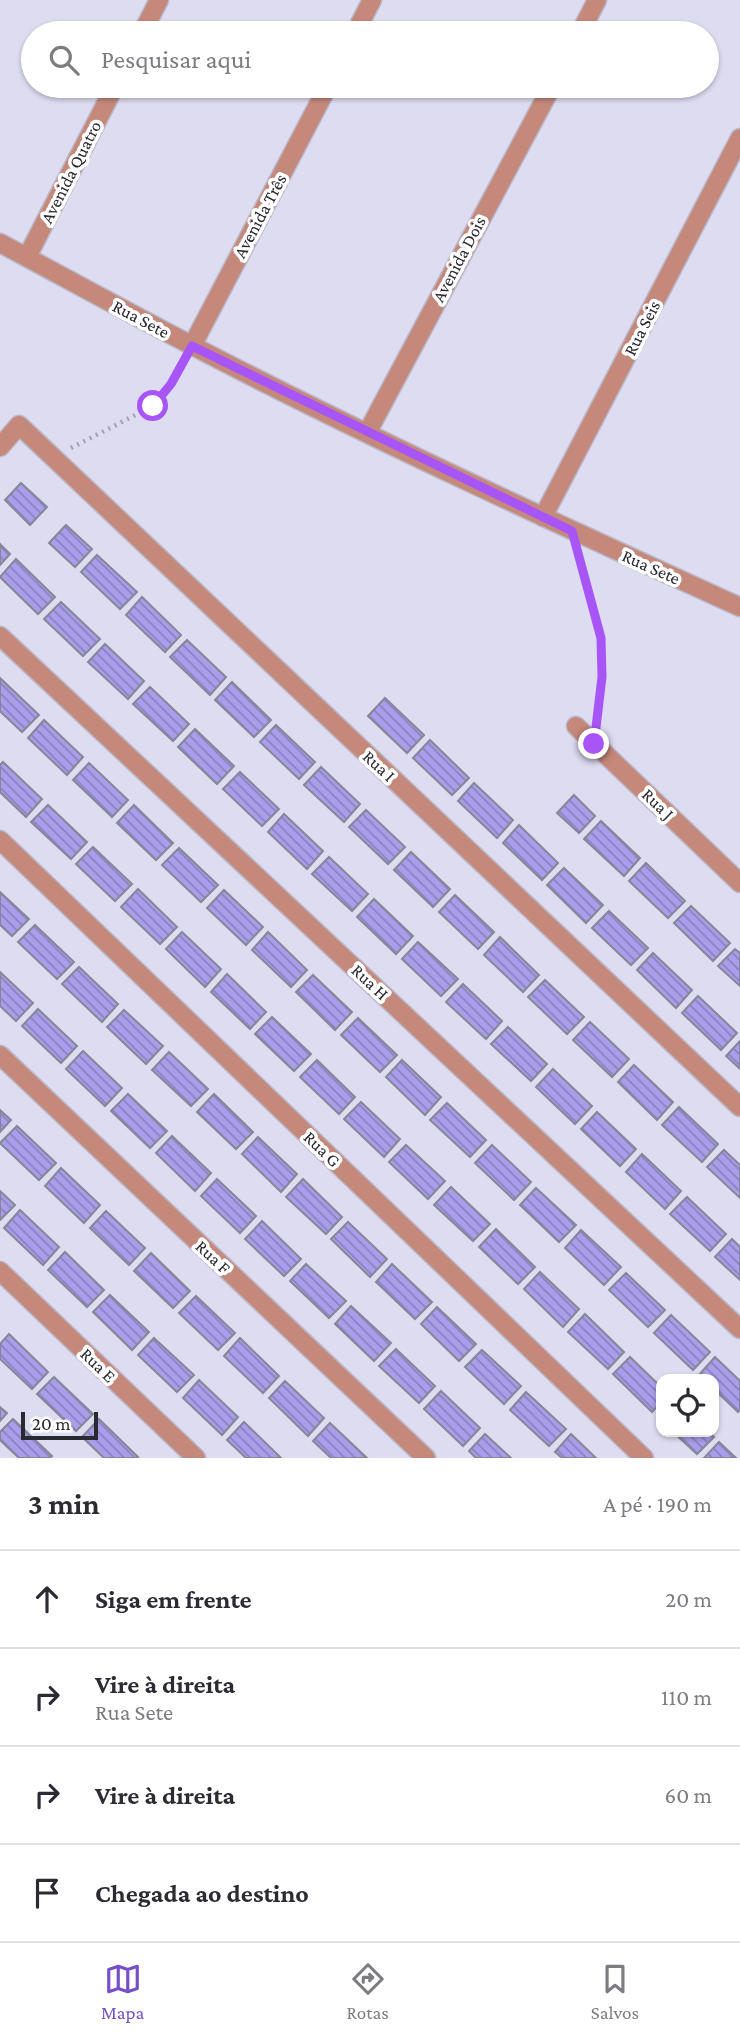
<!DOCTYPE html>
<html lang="pt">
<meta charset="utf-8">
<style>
:root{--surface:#fff;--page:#f7f7f7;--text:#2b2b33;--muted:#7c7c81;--line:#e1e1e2;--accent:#7650c9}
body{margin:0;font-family:"Crimson Pro",serif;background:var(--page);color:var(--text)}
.controls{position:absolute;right:21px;bottom:21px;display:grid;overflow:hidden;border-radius:14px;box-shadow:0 2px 5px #0004}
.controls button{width:63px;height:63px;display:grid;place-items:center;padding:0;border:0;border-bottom:2px solid var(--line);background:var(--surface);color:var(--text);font:35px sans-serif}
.scale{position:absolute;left:21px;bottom:18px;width:77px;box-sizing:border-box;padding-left:7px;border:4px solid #292930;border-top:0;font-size:19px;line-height:24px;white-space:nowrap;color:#292930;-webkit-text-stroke:5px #fff;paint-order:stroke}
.stop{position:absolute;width:21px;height:21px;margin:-16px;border:5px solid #a855f7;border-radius:50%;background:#fff}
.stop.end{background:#a855f7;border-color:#fff;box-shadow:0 2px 7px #0008}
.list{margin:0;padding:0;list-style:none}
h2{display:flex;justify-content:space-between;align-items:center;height:91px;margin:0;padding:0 28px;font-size:30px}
h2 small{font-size:23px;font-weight:400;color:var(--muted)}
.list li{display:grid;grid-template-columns:46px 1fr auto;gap:21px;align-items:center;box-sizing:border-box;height:98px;padding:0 28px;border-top:2px solid var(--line)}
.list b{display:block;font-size:26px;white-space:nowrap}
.list p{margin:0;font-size:23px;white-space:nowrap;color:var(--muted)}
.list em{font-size:23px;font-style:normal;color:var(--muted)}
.icon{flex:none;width:38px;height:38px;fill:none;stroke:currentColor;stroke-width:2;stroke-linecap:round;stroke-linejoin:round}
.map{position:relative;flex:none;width:740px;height:1458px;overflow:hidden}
.search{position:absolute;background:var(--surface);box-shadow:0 2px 5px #0004;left:21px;right:21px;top:21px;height:77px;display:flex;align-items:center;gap:18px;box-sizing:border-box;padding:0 24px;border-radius:38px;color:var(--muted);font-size:26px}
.sheet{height:483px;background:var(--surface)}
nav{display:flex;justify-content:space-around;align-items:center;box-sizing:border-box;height:98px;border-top:2px solid var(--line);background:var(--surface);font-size:19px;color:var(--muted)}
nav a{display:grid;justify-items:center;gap:4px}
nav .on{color:var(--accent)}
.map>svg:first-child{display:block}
.building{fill:url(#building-back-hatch);stroke:#878697;stroke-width:2}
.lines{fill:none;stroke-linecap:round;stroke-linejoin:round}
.street-casing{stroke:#bab8ca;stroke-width:21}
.path{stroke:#a4a2b2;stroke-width:4.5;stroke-dasharray:2 5;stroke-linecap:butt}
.street{stroke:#c5897b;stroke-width:18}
.route{stroke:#a855f7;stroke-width:9}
.labels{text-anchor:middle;stroke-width:7;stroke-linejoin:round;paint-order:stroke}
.street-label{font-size:18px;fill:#292930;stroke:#fff}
</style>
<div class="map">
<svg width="740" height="1458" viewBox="0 0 740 1458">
<defs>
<pattern id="building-back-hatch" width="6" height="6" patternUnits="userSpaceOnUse" patternTransform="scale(1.75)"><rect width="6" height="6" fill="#aa9eec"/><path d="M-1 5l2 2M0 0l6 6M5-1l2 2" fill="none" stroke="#8a81c0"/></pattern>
</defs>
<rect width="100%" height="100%" fill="#dedcf0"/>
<path class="building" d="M21,483L47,507L30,525L5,500Z
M66,525L92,549L75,567L49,543Z
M0,544L10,554L0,565Z
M97,555L137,592L120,609L81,572Z
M16,559L55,597L38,614L0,577Z
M142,597L181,635L165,652L126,615Z
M61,602L100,639L83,656L44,619Z
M187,640L226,677L210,695L170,657Z
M105,644L144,681L128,699L88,662Z
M0,678L39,715L22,732L0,711Z
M232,682L271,720L254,737L215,700Z
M150,687L189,724L173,741L133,704Z
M385,698L424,735L407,753L368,716Z
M44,720L83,757L67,775L28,738Z
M276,725L315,762L299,779L260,742Z
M195,729L234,766L217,784L178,747Z
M430,740L469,778L452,795L413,758Z
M3,762L42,799L26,817L0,792V765Z
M89,763L128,800L112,817L73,780Z
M321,767L360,804L344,822L304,785Z
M240,772L279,809L262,826L223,789Z
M474,783L513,820L497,838L458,801Z
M574,795L595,816L579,833L557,813Z
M48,805L87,842L71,859L31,822Z
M134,805L173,843L156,860L117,823Z
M366,810L405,847L388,864L349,827Z
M284,814L323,851L307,869L268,832Z
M601,821L640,858L624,876L584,839Z
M519,825L558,863L542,880L503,843Z
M93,847L132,884L115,901L76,864Z
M179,848L218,885L201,902L162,865Z
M411,852L450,889L433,907L394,870Z
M329,857L368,894L352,911L312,874Z
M646,863L685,901L668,918L629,881Z
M564,868L603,905L586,923L547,885Z
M138,889L177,927L160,944L121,907Z
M224,890L263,927L246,945L207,908Z
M0,892L29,919L12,936L0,925Z
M455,895L494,932L478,949L439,912Z
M374,899L413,936L396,954L357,917Z
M691,906L730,943L713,961L674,923Z
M609,911L648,948L631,965L592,928Z
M35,925L74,962L57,979L18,942Z
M182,932L221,969L205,987L166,949Z
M268,932L307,970L291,987L252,950Z
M500,937L539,975L523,992L484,955Z
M418,942L458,979L441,996L402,959Z
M735,949L740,953V986L718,966Z
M653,953L692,990L676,1008L637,970Z
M79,967L118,1004L102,1022L62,984Z
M0,972L33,1003L16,1021L0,1006Z
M227,974L266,1012L250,1029L211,992Z
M313,975L352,1012L335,1030L296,992Z
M545,980L584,1017L567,1034L528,997Z
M463,984L502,1021L486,1039L446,1002Z
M698,996L737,1033L721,1050L682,1013Z
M38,1009L77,1046L61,1063L22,1026Z
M124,1010L163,1046L146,1064L107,1027Z
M272,1017L311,1054L294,1071L255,1034Z
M358,1018L397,1055L380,1072L341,1035Z
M590,1022L629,1059L612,1077L573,1040Z
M508,1027L547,1064L531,1081L491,1044Z
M740,1041V1069L726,1056Z
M83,1051L122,1088L105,1106L66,1069Z
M169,1052L208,1089L191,1106L152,1070Z
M317,1060L355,1097L339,1114L300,1077Z
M402,1060L441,1097L425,1115L386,1077Z
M634,1065L673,1102L657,1120L618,1082Z
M553,1069L592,1106L575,1124L536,1087Z
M128,1094L167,1131L150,1148L111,1111Z
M214,1094L253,1132L236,1149L197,1112Z
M361,1102L400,1139L384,1157L344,1119Z
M447,1103L486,1140L470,1157L430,1120Z
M679,1107L718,1144L702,1162L662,1125Z
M0,1110L11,1120L0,1132Z
M597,1112L636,1149L620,1166L581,1129Z
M17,1126L56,1163L39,1180L0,1143Z
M172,1136L211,1173L195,1191L156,1153Z
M258,1137L297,1174L281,1192L242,1154Z
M406,1145L445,1181L428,1199L389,1162Z
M492,1145L531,1182L514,1200L475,1163Z
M724,1150L740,1165V1198L707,1167Z
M642,1154L681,1191L665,1209L626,1172Z
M61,1168L100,1205L84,1223L45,1186Z
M217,1179L256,1216L240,1233L201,1196Z
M303,1179L342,1217L326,1234L286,1197Z
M451,1187L490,1224L473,1241L434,1205Z
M536,1188L576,1225L559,1242L520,1205Z
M0,1191L15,1205L0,1220Z
M687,1197L726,1234L710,1251L670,1214Z
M20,1210L59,1247L43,1265L4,1228Z
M106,1211L145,1248L129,1265L90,1228Z
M262,1221L301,1259L284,1276L245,1239Z
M348,1222L387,1259L370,1277L331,1239Z
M496,1229L535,1267L518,1284L479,1247Z
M581,1230L621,1267L604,1285L565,1248Z
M732,1239L740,1247V1280L715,1257Z
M65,1252L104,1290L87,1307L48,1270Z
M151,1253L190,1291L173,1308L134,1271Z
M306,1264L346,1301L329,1318L290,1281Z
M392,1264L432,1302L415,1319L376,1282Z
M540,1272L579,1309L563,1327L524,1289Z
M626,1273L665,1310L648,1327L609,1290Z
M110,1295L149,1332L132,1350L93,1312Z
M196,1296L235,1333L218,1350L179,1313Z
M351,1306L391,1343L374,1361L335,1324Z
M437,1307L476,1344L459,1361L421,1324Z
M585,1314L624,1352L608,1369L568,1332Z
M671,1315L710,1352L693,1370L654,1333Z
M9,1334L48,1372L32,1389L0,1359V1344Z
M154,1338L194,1375L177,1392L138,1355Z
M240,1338L279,1376L263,1393L224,1356Z
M396,1349L435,1386L419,1403L379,1366Z
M482,1350L521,1386L504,1404L465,1367Z
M630,1357L661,1387V1402L652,1412L613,1374Z
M715,1357L740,1381V1410L738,1412L714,1389V1379H704L699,1375Z
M54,1377L93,1414L76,1431L37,1394Z
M199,1380L238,1417L222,1435L183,1398Z
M285,1381L324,1418L308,1436L269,1398Z
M441,1391L480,1428L463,1446L424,1409Z
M526,1392L566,1429L549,1446L510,1410Z
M0,1407L7,1413L0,1421Z
M13,1419L52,1456L50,1458H19L0,1440V1432Z
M99,1419L138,1457L136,1458H104L82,1437Z
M244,1422L281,1458H246L227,1440Z
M330,1423L367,1458H331L313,1441Z
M673,1432H708L714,1437L697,1454Z
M485,1434L511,1458H476L469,1451Z
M571,1434L596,1458H562L555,1452Z
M719,1442L736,1458H704Z"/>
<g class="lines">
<defs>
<path id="street" d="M142,33L159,0
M355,33L372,0
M580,33L597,0
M0,243C64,277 127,312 191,345C371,439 556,523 740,607
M27,257L115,86
M192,346L328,86
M367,433L552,86
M0,447L19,425L740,1107
M543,517L740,138
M0,636L740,1329
M576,726L740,883
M0,840L644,1458
M0,1055L426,1458
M0,1271L196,1458"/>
</defs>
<use href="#street" class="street-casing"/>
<path class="path" d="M71,448L153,406L171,384L183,362
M579,556L601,637L602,677L597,719"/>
<use href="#street" class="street"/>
</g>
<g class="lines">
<path class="route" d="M153,406L171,384L192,346L572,531L601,638L602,677L594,744"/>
</g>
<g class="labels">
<g class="street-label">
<text transform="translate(71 172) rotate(-63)" y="6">Avenida Quatro</text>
<text transform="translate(260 216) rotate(-62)" y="6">Avenida Três</text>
<text transform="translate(459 259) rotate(-62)" y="6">Avenida Dois</text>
<text transform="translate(141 319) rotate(28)" y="6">Rua Sete</text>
<text transform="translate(642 328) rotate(-63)" y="6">Rua Seis</text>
<text transform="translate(651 567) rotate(24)" y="6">Rua Sete</text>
<text transform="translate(379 766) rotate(43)" y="6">Rua I</text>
<text transform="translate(658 804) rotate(44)" y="6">Rua J</text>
<text transform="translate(370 982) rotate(43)" y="6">Rua H</text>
<text transform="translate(322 1149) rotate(44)" y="6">Rua G</text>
<text transform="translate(213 1257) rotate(43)" y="6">Rua F</text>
<text transform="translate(98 1365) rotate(44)" y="6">Rua E</text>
</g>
</g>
</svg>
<div class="controls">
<button><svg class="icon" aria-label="locate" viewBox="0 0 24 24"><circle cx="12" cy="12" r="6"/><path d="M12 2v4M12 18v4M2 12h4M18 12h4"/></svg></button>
</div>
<div class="scale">20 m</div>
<div class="stop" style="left:153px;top:406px"></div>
<div class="stop end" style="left:594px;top:744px"></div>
<div class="search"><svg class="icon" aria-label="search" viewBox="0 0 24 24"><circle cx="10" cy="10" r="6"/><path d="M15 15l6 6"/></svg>Pesquisar aqui</div>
</div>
<section class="sheet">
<h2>3 min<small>A pé · 190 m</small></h2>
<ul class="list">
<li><svg class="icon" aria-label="ahead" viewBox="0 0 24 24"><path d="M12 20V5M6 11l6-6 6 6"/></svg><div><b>Siga em frente</b></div><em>20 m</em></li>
<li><svg class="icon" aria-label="right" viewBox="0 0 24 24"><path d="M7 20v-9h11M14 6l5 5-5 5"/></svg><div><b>Vire à direita</b><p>Rua Sete</p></div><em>110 m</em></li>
<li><svg class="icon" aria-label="right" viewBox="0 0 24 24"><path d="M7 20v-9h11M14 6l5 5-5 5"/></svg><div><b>Vire à direita</b></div><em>60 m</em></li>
<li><svg class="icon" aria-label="arrive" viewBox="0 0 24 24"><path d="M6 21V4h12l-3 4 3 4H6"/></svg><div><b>Chegada ao destino</b></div></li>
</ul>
</section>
<nav>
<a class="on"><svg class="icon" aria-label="map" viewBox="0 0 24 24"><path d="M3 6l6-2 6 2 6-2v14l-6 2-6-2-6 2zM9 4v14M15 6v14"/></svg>Mapa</a>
<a><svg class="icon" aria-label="directions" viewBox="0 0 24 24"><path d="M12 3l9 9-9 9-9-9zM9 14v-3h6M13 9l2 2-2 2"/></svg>Rotas</a>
<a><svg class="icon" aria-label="saved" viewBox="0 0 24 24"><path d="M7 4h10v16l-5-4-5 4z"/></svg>Salvos</a>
</nav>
